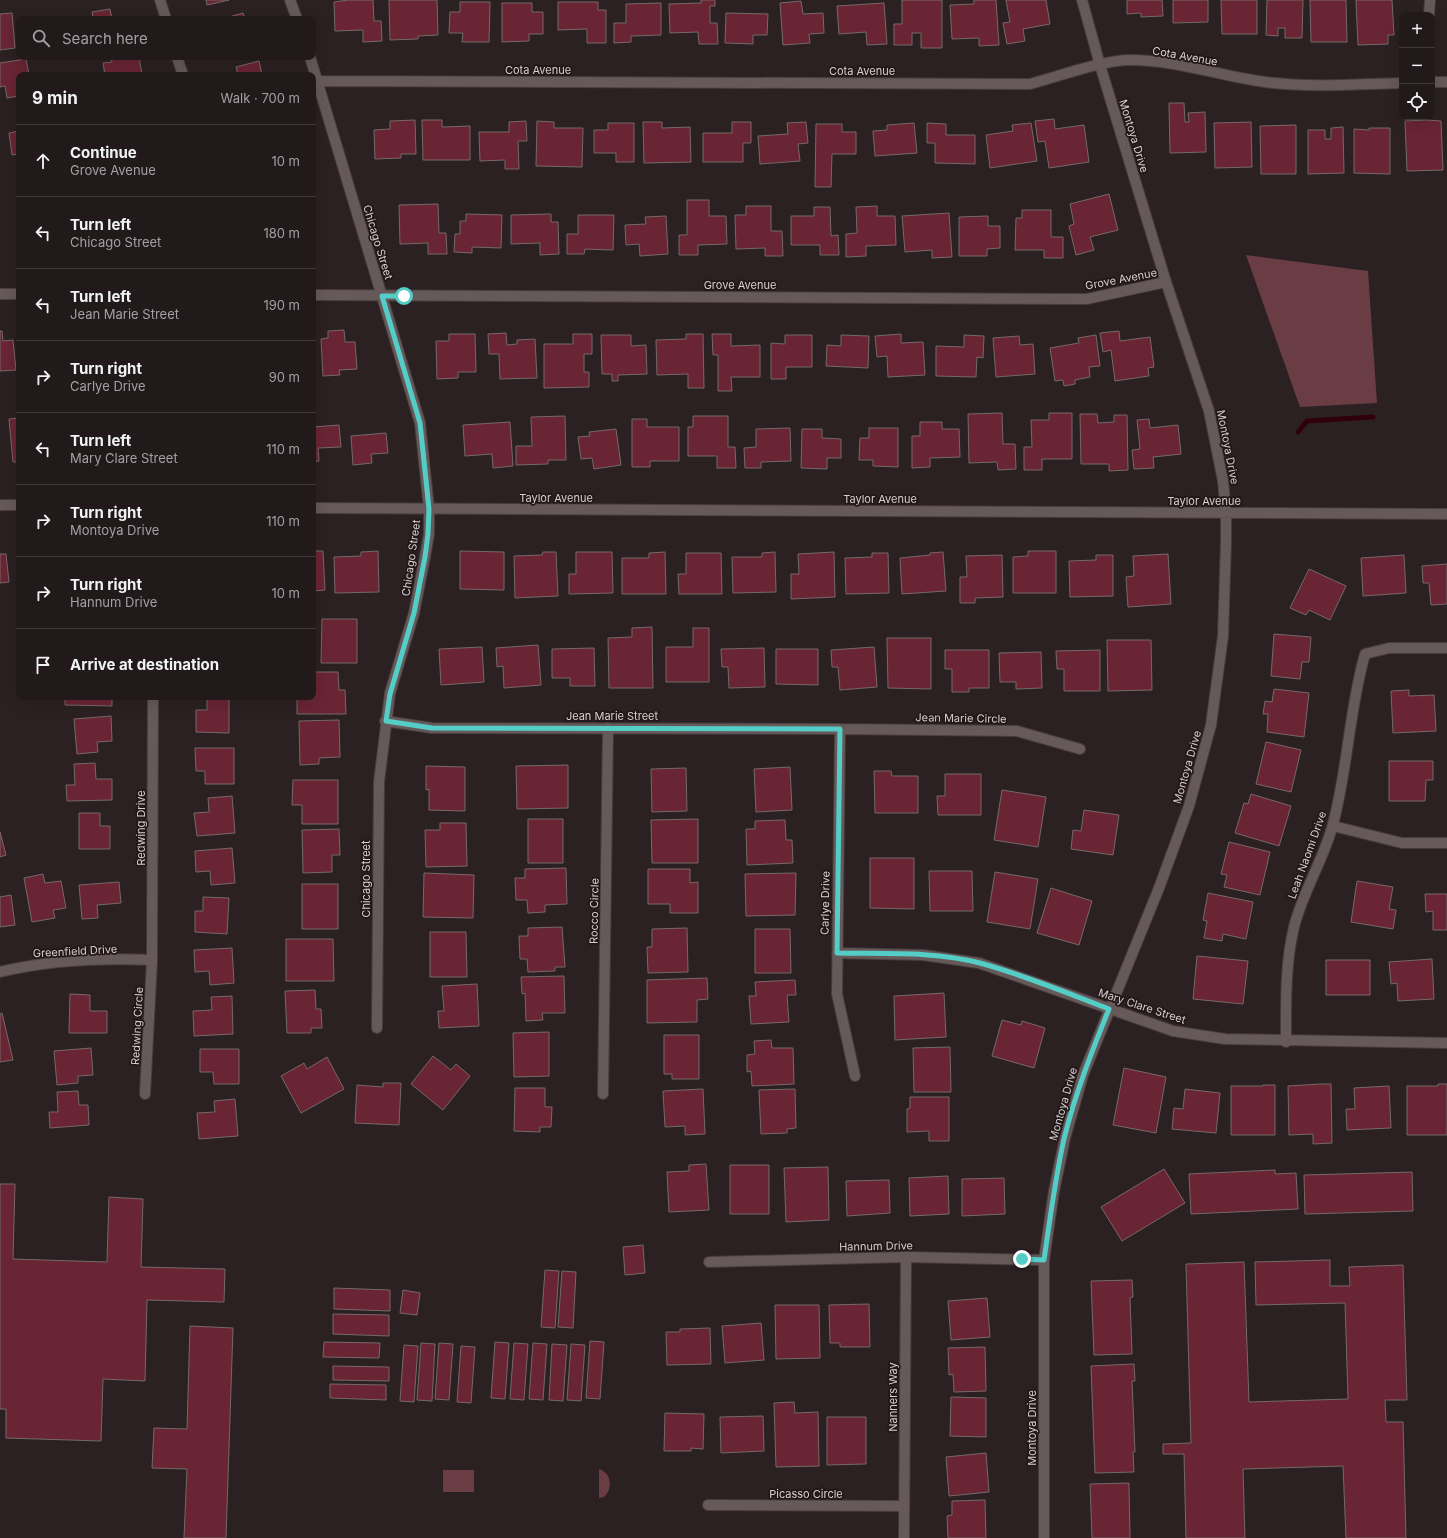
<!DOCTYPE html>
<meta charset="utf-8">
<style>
:root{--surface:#21191a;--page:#292223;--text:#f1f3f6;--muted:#a2a0a2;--line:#3e3839}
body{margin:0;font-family:Inter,sans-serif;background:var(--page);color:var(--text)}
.controls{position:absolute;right:12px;top:12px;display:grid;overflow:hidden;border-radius:8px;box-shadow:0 4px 16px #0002}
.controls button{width:36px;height:36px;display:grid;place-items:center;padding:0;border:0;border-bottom:1px solid var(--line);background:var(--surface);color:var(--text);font:20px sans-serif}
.stop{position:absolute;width:12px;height:12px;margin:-9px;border:3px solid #54cdc7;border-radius:50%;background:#fff}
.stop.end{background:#54cdc7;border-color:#fff;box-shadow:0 1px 4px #0008}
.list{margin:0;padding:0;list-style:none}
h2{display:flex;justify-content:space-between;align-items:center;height:52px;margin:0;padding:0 16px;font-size:17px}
h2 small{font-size:13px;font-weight:400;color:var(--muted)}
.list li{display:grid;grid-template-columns:26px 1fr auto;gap:12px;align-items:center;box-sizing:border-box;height:72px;padding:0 16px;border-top:1px solid var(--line)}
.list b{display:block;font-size:15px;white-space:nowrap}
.list p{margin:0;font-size:13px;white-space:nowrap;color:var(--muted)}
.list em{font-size:13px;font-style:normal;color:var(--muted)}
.icon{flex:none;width:22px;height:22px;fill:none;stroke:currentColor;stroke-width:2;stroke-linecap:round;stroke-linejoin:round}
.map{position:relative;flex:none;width:1447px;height:1538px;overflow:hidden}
.search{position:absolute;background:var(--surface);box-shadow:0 4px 16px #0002;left:16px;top:16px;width:300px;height:44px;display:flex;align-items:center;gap:10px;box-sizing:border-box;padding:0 14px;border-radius:8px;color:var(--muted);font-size:15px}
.panel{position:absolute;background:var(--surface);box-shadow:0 4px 16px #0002;left:16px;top:72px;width:300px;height:628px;border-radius:8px}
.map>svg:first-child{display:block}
.green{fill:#6a3d44}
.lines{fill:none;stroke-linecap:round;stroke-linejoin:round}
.stream{stroke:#2f000c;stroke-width:5}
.building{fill:#692534;stroke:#766869}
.minor-casing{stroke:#473d3e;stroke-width:12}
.tertiary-casing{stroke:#473d3e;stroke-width:12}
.minor{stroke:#66595a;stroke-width:10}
.tertiary{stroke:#66595a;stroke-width:10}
.route{stroke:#54cdc7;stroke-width:5}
.labels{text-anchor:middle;stroke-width:3.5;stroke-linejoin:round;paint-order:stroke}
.street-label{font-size:11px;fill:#d7cfd0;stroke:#221719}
</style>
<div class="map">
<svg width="1447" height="1538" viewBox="0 0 1447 1538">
<rect width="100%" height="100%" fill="#2c2122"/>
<path class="green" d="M1246,255L1368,271L1377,403L1300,407Z
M599,1469C612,1473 613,1489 604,1497L599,1498Z
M443,1470H474V1492H443Z"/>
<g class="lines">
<path class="stream" d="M1298,432L1307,421L1373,417"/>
</g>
<path class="building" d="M206,0H229L207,5Z
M348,0H373L374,21H381L382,41L363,42V30L335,31L334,2Z
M389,0H437L438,35L418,36V39L390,40Z
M701,0H715V6H710V23H717L718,44H699L698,32L670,33L669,4L701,3Z
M902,0H942V48H921V33H912V45H894V24H902Z
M974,0H996L999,45L979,46V38L952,39L950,5L974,4Z
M1006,0H1046L1050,24L1023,29L1025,41L1007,44L1003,23L1010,22Z
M1127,0H1162L1163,16L1141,17V13L1127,14Z
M1173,0H1208V22L1173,23Z
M1221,0H1257V34H1222Z
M1267,0H1303L1302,38H1285V28H1278V36L1266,35Z
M1310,0H1346L1347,42H1311Z
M1356,0H1392L1394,35H1388V44L1358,45Z
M801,1L803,14L823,13L824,33L809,34L810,43L783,45L780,3Z
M460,2H490L489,42H462L463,33H449L450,12H460Z
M558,2H598V10H606V43H587V29L558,30Z
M502,3H532V12H543V34H529V41L502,42Z
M661,3V35L631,36V42L614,43V23H626V4Z
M884,3L887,44L867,45L866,32L839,34L837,6Z
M110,9L112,19H93L92,12Z
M12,13L15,48L0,50V14Z
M243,13L245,19H222Z
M726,13L768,14L767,35H753V44L725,43Z
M111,57H139L142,74L105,75L103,63L112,62Z
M26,59L29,75H19V96L7,98L5,86L0,87V63Z
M259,61L262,75H238L236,67Z
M1169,103H1184L1185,122H1189L1188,113L1205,112L1206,152L1170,153Z
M1054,119L1055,129L1084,125L1089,162L1049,168L1045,141L1038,142L1035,121Z
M415,120L416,154H401V158L375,159L374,130L390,129V121Z
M422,120H442V127L470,126V160H423Z
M1427,120L1441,121L1443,170L1407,171L1405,121Z
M526,121L527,141H518L519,169H505V160L480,161L479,132H509V122Z
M537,121L554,122V128H583L582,167L536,166Z
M643,122H662V128L690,127L691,162L644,163Z
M732,122H751V143H743V162H703V133H732Z
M806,122L808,143L798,144L800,161L760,164L758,136L788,134L787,123Z
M1251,122L1252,167L1215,168L1214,123Z
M608,123H634V162H616V153H594V130H608Z
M914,123L917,153L875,156L873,131L887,130V125Z
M927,123L946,124V135H975V164L935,163V143H927Z
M1031,123L1037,161L990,168L986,135L1013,131L1012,125Z
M816,124H842V132H856V154H832L831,187H815Z
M1296,125V174H1261L1260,126Z
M1343,127L1344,173L1308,174V130H1325V139H1331V128Z
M1369,128H1390V174L1354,173V129L1369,130Z
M19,131V154L12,155L9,133Z
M1109,194L1118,230L1090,237L1094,250L1076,255L1069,226L1074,224L1070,204Z
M687,200H709V216H726L727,244L698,245V255H679V235H687Z
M438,204L439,233H446L447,254H428V243L400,244L399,205Z
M746,206H771V231H782L783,256H765V248L736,249L735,215H746Z
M877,206V216H895L896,245L866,246V256L846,257V234L857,233L856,207Z
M814,207H830L831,236L838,235L839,255H820V245H791V216H814Z
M1022,210H1051V237H1063V258H1044V250H1015L1016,218H1022Z
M949,213L952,257L932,258V250L905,252L902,216Z
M466,214L502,215L501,248L472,247V253L454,252L455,234H460V221H466Z
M551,214V222H558L559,254L540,255V243L511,244V215Z
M578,215H614L613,250L585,249L584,254H567V234H578Z
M666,216L668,254L640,256L639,244L626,245L625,225L646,224L645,217Z
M988,216V226H1000V248L987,249V256H959V217Z
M344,330L345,342H355L357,369L339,370L340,375L323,376L321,339L328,338V331Z
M0,331H2L3,341L13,340L16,370L0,371Z
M1119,331L1120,341L1150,337L1154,367L1148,368L1149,376L1115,381L1111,350L1103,352L1100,333Z
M506,333L507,345L517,344V340L535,339L537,378L500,379L499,354H489L488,334Z
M449,334H475L476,372H458V378L437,379L436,341H449Z
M573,334H592V354H584V372H589V387L544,388V344H573Z
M686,334H703L704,388H688V374L657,375L656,340L686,339Z
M712,334H731V346L760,345V377H731L732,391H718V355H713Z
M901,334V343L923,342L925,375L888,377L887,356L877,357L875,336Z
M601,335H631V346L646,345L647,374L618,375V381H612V374H602Z
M785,335H812V367H786V379H771V343L785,344Z
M841,335L869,336L868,368L826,366L827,345L841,346Z
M964,335L984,336L983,358L977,357L976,377L936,376V346L964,347Z
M1096,335L1100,366L1089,367L1090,377L1075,380V384L1064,386L1063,380L1055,381L1050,348L1079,343L1078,338Z
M1019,336L1020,345L1033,344L1035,374L996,377L993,338Z
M1002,413L1003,444H1015L1016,469L998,470L997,462L969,463L968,414Z
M1049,413H1072V459H1042V470H1024V447H1032L1031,420H1049Z
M1080,414H1097L1098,423L1114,422V415H1127L1128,470L1109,471V464H1081Z
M565,416L566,460H548V464L516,465V446H532L531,417Z
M693,416H728V447H735L736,468H717V456H688V427H693Z
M19,418V462H13L9,419Z
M632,419H647V427H679V461H650V467H632Z
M1149,419L1150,428L1178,425L1181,454L1153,457L1154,468L1134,469L1132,450L1140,449L1137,420Z
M510,422L513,466L493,468L492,454L465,456L463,425Z
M920,422H942V429H959L960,457L930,458V467L912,468V436H920Z
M339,425L341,447L318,448L319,461L313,462V427Z
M790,428L791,461L761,462V468H745L744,448L756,447V429Z
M869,428H898V467L873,466V460H859L860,438H869Z
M616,429L621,465L594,469L592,458L581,459L578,437L590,436L589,432Z
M802,429H822V438L841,439V458H827V469L801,468Z
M386,433L388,453L371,454L372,463L353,465L351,436Z
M313,551H323L325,590L313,591Z
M378,551L379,592L335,593L334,557L361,556V552Z
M460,551L504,552V590L460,589Z
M1028,551H1056V593H1013V557L1028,556Z
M543,552H556L558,596L515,598L514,556L542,555Z
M576,552H612L613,593L569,594V574H576Z
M665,552L666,594H622V558H649V553Z
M775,552L776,592L733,593L732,557H762V553Z
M834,552L835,597L791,599V574H799L798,554Z
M943,552L946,591L902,594L900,558L930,555V553Z
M686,553H721L722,594H679L678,574H686Z
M872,553H888L889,593L846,594L845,558L872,557Z
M0,554H6L9,582L0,583Z
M1168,554L1171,604L1128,607L1126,577L1134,576L1133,556Z
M1002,555L1003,597L975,598V603H960V577H967L966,556Z
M1096,555H1113V596L1070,597L1069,561L1096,560Z
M1404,555L1406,593L1363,596L1361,558Z
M1447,564V604L1431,605L1429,583H1423L1422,566Z
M1309,569L1346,586L1330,620L1309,610L1306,615L1290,608Z
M322,619H357V663H321Z
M652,627L653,688H609L608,638L632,637V628Z
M693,628H709V682H666V647H693Z
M1274,634L1311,637L1309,662H1302L1300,679L1271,676Z
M887,638H931V689L888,688Z
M1107,640H1151L1152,690L1108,691Z
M538,645L541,685L504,688L503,666L497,667L496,648Z
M482,647L484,682L441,685L439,649Z
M874,647L877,687L840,690L838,667H832L831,650Z
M594,648L595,686H570V678H552V649Z
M764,648L765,687L729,688L728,667H722L721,649Z
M776,649H818V685L776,684Z
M945,650H989V688H969V692H952V669H945Z
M1100,650V691H1064V669H1057L1056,651Z
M1041,652L1042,688L1016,689V682H1000L999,653Z
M313,672H338L339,690H345L346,714H297V697H313Z
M1274,689L1309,693L1304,737L1267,732L1268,714H1263L1265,701L1272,702Z
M1409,690V696L1434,695L1436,731L1393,733L1391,691Z
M65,697H112V706L65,705Z
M207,697H229V733L196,732V710H207Z
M111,716L112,741L97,742L98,752L77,754L74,719Z
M339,720L340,757L319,758V764L300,765L299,721Z
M1266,742L1301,750L1291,792L1256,784Z
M195,748H234V784H205V771H196Z
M1389,761H1433V780H1426L1425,801H1389Z
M95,763L96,779H112V800L67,801L66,785H75L74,764Z
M568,765V808L517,809L516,766Z
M426,766L465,767V811L429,810V789L426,790Z
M790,767L792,810L756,812L754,769Z
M686,768L687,811L652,812L651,769Z
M874,771H891L892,776H918V813H875Z
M945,774H981V815H938L937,796H945Z
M293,780H338V824H302V805H292Z
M1002,790L1046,797L1038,847L994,840Z
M1251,794L1291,806L1279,846L1235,833L1244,803L1248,804Z
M232,796L235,833L197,836L194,813L209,812L208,798Z
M1084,810L1119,815L1113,855L1071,849L1073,830L1081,831Z
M79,813H100V826H110V849H79Z
M528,819H563V863H528Z
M698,819V863H652L651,820Z
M785,820L786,840H792L793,863L747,865L746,829H755V821Z
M440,823H466L467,866L426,867L425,830H440Z
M339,829L340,855H332V872L303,873L302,830Z
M0,832L6,855L0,857Z
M1229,842L1270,852L1260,895L1224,887L1227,875L1221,874Z
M232,848L235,883L211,885L210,871L196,872L195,851Z
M870,858H914V909L870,908Z
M566,868L567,904L545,905V912L528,913L527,900H516L515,878H525V869Z
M648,869H690V883L698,882V913H670V904H648Z
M929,871H972L973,911H930Z
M995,872L1038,879L1030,929L987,922Z
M424,873L474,875L473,918L423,917Z
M796,873L795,915L746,916L745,874Z
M43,874L45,883L61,881L66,908L53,910L55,918L32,922L24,878Z
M1357,881L1393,887L1389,909L1396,910L1393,929L1351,922Z
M119,882L121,903L97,905L98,918L82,919L79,885Z
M302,884H338V929H302Z
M1051,888L1092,901L1079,945L1037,933Z
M1208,893L1253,902L1246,939L1223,934L1222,941L1204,938L1207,921L1203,920Z
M1425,894H1447V930H1433V911L1426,912Z
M11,895L15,925L0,927V897Z
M203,897L229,898L227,934L195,932V911H203Z
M562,927L565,967H555V971L528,972L527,959H520L519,936H528V928Z
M687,928L688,972L648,973L647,947H652V929Z
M755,929H790L791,973H755Z
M430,932H466L467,977H430Z
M286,939H333L334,981H286Z
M232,948L234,983L210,985L209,971L195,972L194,950Z
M1197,956L1248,961L1243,1004L1193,999Z
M1432,959L1434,999L1398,1001L1397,983L1391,984L1389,962Z
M1326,960H1370V995H1326Z
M564,976L565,1013H542L543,1020L526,1021L525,993L522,994L521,977Z
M707,978L708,999L697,1000V1022L647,1023V980Z
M795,980L796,995H787L789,1022L751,1024L749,996H756L755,982Z
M477,984L479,1026L439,1028L438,1011H444L442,986Z
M315,990L316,1009H321L322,1028H311V1033H287L285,991Z
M944,993L946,1037L895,1040L894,996Z
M70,994L90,995V1011H107V1033H69Z
M232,996L233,1034L194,1036L193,1011L212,1010L211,997Z
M2,1013L13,1060L0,1062V1014Z
M1002,1020L1021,1025L1022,1021L1045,1028L1034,1068L992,1056Z
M549,1032V1076L514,1077L513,1033Z
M664,1035H699V1079H672V1074H664Z
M771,1040L772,1048H793L794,1084L752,1086L751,1071L747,1072V1055L755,1054L754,1041Z
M950,1047L951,1092H914L913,1048Z
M91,1048L93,1075L78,1076V1083L57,1085L54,1051Z
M200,1049H239V1084H214L213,1072H200Z
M433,1056L451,1070L456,1064L470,1076L443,1110L411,1084Z
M327,1057L344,1089L301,1113L281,1076L304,1063L307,1069Z
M1124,1068L1166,1077L1156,1133L1113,1125Z
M383,1083H401L399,1125L355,1123L357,1085L383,1087Z
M1320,1084H1331L1332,1143L1313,1144V1134L1289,1135L1288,1086Z
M1438,1084H1447V1135H1407V1086H1438Z
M1263,1085H1275V1135H1231V1086H1263Z
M1389,1086L1391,1128L1347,1130L1346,1109H1355L1354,1088Z
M515,1088H545V1107H552L551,1127H540V1132L514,1131Z
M703,1089L705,1134L685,1135V1126L665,1127L663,1091Z
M795,1089L796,1128L787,1129V1133L761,1134L759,1090Z
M1185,1089L1220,1093L1216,1133L1172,1129L1174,1108L1183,1109Z
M78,1091L79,1105H88L89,1125L50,1128L49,1112H58L57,1092Z
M910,1097H949V1141H929V1131L907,1132V1109L910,1108Z
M235,1099L238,1136L199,1139L197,1113L215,1112L214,1101Z
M706,1164L709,1210L669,1212L667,1172L689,1171V1165Z
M730,1165H769V1214H730Z
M828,1167L829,1220L786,1222L784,1168Z
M1164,1169L1185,1203L1122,1241L1101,1207Z
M1275,1170V1174L1296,1173L1298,1209L1191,1214L1189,1174Z
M1412,1172L1413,1211L1305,1214L1304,1175Z
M948,1176L949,1214L910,1216L909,1178Z
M1004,1178L1005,1214L962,1216V1179Z
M889,1180L890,1213L847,1216L846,1181Z
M0,1184H15L13,1259L107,1262L109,1197L143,1199L141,1267L225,1269L224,1302L147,1300L145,1381L103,1379L101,1441L6,1438V1409H0Z
M643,1245L645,1273L625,1275L623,1247Z
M1330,1260V1286H1350L1349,1267L1403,1265L1407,1400H1385L1386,1422H1403L1406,1538H1346L1343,1466L1243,1469L1245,1538H1186L1184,1454H1163V1444L1191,1443L1186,1264L1244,1262L1249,1402L1348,1399L1345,1303L1256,1305L1255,1262Z
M545,1270L559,1271L555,1328L541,1327Z
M562,1271L576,1272L573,1328L558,1327Z
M1132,1280L1133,1297L1130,1298L1132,1354L1094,1355L1091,1281Z
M334,1288L390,1290V1311L334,1309Z
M403,1290L420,1293L417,1315L400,1313Z
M987,1298L990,1337L951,1340L948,1301Z
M869,1304L870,1347H840V1343H830L829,1305Z
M775,1305H819L820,1358L776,1359Z
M333,1314L389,1315V1336L333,1334Z
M761,1323L764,1360L725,1363L722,1326Z
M190,1326L233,1328L226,1538H184L187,1469L152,1468L154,1428L187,1429Z
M710,1328L711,1364L667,1365L666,1332H680V1329Z
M590,1341L604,1342L600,1399L586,1398Z
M324,1342L380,1343L379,1358L323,1357Z
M495,1342L509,1343L505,1399L491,1398Z
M421,1343L435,1344L432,1401L417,1400Z
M439,1343L453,1344L449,1400L435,1399Z
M514,1343L528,1344L524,1400L510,1399Z
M533,1343L547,1344L543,1400L529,1399Z
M552,1344L567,1345L563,1401L549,1400Z
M571,1344L585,1345L581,1401L567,1400Z
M404,1345L418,1346L414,1402L400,1401Z
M461,1346L475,1347L471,1403L457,1402Z
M985,1347L986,1391L954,1392L953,1374L949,1375L948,1348Z
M1134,1364L1135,1381H1132L1135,1452H1133L1134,1472L1095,1473L1091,1366Z
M333,1366L389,1367V1381L333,1380Z
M330,1384L386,1385V1400L330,1398Z
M951,1397L986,1398V1437L950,1436Z
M794,1402L795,1413L818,1412L819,1466L776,1467L774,1403Z
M665,1413L704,1414L703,1449L691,1448V1451H664Z
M763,1416L764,1451L721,1453L720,1417Z
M827,1417H866V1464L827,1465Z
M986,1453L989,1492L949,1496L946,1457Z
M1129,1483L1130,1538H1092L1090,1484Z
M985,1500L986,1538H948L947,1516L952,1515V1501Z"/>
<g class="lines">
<defs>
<path id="minor" d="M160,0L166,19
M290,0L297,19
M1429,15L1430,0
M177,57L183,75
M310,57L420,423L429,509V534L425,557L414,613L390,693L379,782L377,1028
M318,81L1030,84C1057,77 1103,60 1130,60C1176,60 1220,76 1265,82C1310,88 1357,84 1402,83
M1432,82H1447
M0,294H19
M313,295L1087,299L1166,282
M385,721L432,728L840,729L1017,731L1080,749
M840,729L837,994L855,1076
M1333,826L1402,843H1447
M837,953L923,955L979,963L1173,1031L1225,1039L1447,1043
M0,972C50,960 101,958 152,960
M1286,1042C1286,1003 1285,964 1294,927C1303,891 1324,859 1333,824C1348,768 1349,710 1365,654L1389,648H1447
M145,1094L152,960L153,697
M603,1094L608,728
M709,1262L906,1257L1044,1260
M708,1505L904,1506
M904,1538L906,1257"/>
<path id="tertiary" d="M0,505H19
M313,508L1447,514
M1044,1538V1260L1054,1191L1065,1138L1083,1075L1159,888L1189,806L1211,725L1223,636L1226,542V513L1223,481L1209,411L1166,282L1100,65L1082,0"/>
</defs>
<use href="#minor" class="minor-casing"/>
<use href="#tertiary" class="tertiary-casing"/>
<use href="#minor" class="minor"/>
<use href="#tertiary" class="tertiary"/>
</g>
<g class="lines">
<path class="route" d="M404,296H382L420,423L429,509L428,534L425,557L414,613L390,694L386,721L432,728L840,729L837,953C884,954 934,951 980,963C1024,975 1067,993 1109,1009C1092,1051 1075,1094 1064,1139C1055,1179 1050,1219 1044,1260L1022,1259"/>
</g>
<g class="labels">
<g class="street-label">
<text transform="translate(1185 56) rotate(10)" y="4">Cota Avenue</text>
<text x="538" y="74">Cota Avenue</text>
<text x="862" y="75">Cota Avenue</text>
<text transform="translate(1134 136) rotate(73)" y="4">Montoya Drive</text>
<text transform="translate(378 242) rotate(73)" y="4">Chicago Street</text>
<text transform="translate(1121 279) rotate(-11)" y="4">Grove Avenue</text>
<text x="740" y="289">Grove Avenue</text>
<text transform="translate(1228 447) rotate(79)" y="4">Montoya Drive</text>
<text x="556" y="502">Taylor Avenue</text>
<text x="880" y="503">Taylor Avenue</text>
<text x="1204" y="505">Taylor Avenue</text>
<text transform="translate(411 558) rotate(-82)" y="4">Chicago Street</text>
<text x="612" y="720">Jean Marie Street</text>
<text transform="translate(961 718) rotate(1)" y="4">Jean Marie Circle</text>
<text transform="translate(1187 767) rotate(-74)" y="4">Montoya Drive</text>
<text transform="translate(141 828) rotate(-90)" y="4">Redwing Drive</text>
<text transform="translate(1307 855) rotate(-70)" y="4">Leah Naomi Drive</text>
<text transform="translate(366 879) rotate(-90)" y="4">Chicago Street</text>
<text transform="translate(825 903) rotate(-89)" y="4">Carlye Drive</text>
<text transform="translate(594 911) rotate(-89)" y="4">Rocco Circle</text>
<text transform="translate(75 951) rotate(-3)" y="4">Greenfield Drive</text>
<text transform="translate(1142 1006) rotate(18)" y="4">Mary Clare Street</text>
<text transform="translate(137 1026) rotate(-87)" y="4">Redwing Circle</text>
<text transform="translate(1063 1104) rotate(-74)" y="4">Montoya Drive</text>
<text transform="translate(876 1246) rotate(-1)" y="4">Hannum Drive</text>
<text transform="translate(893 1397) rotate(-90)" y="4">Nanners Way</text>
<text transform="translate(1032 1428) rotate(-90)" y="4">Montoya Drive</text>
<text x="806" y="1498">Picasso Circle</text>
</g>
</g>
</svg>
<div class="controls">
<button>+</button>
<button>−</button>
<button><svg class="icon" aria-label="locate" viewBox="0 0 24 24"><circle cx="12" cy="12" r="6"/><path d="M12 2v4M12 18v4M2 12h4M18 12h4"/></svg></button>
</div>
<div class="stop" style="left:404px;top:296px"></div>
<div class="stop end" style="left:1022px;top:1259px"></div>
<div class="search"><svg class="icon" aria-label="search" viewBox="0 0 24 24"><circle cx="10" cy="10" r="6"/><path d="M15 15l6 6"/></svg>Search here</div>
<section class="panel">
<h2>9 min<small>Walk · 700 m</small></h2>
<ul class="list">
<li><svg class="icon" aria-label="ahead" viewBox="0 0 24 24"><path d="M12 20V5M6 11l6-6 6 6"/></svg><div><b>Continue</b><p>Grove Avenue</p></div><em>10 m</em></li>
<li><svg class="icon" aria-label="left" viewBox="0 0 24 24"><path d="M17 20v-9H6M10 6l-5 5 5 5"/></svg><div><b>Turn left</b><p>Chicago Street</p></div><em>180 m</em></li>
<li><svg class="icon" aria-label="left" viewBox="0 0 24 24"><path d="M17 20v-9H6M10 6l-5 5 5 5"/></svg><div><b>Turn left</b><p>Jean Marie Street</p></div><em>190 m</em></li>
<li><svg class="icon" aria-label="right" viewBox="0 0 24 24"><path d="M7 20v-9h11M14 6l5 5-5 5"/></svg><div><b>Turn right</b><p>Carlye Drive</p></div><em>90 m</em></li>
<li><svg class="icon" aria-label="left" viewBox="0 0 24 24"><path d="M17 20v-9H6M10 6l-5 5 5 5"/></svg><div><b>Turn left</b><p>Mary Clare Street</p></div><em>110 m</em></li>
<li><svg class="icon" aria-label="right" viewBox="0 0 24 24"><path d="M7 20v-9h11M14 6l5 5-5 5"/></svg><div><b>Turn right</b><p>Montoya Drive</p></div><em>110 m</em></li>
<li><svg class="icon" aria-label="right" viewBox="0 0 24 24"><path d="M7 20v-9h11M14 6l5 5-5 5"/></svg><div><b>Turn right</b><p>Hannum Drive</p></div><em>10 m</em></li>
<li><svg class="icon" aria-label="arrive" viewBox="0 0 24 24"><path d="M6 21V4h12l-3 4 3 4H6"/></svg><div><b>Arrive at destination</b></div></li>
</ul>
</section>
</div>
